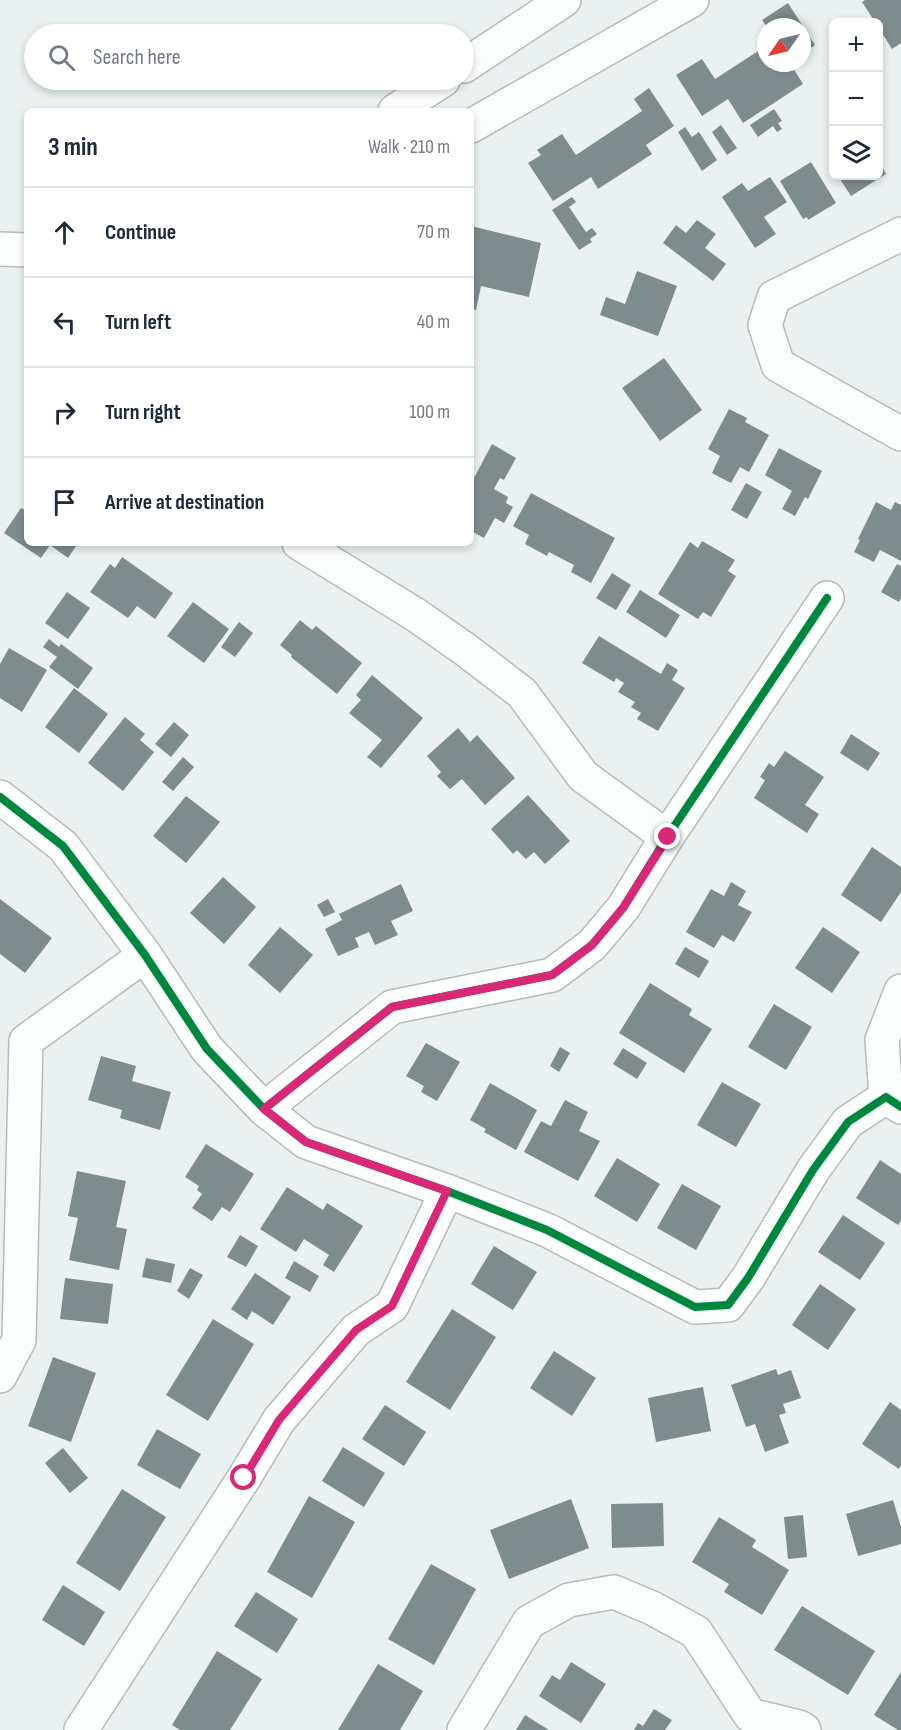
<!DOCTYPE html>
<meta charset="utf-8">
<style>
:root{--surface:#fff;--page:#f2f2f3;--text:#1f2937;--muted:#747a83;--line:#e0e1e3}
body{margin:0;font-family:"Sofia Sans Condensed",sans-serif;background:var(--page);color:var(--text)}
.controls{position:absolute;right:18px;top:18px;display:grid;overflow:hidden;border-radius:9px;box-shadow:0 3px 9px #0003}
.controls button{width:54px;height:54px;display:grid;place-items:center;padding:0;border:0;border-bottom:2px solid var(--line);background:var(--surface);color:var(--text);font:30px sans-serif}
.compass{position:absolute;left:757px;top:18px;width:54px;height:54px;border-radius:50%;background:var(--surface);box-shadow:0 3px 9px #0003;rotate:236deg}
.stop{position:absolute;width:18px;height:18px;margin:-14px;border:4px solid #db2777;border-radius:50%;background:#fff}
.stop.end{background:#db2777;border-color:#fff;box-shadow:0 2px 6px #0008}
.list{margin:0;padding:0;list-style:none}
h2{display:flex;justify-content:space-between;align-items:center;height:78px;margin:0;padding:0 24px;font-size:26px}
h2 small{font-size:20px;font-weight:400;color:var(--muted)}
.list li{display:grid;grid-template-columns:39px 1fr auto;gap:18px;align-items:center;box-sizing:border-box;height:90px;padding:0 24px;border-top:2px solid var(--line)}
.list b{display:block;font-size:22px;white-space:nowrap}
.list em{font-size:20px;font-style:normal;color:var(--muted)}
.icon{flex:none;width:33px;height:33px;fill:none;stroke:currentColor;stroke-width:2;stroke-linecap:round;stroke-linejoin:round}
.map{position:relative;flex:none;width:901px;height:1730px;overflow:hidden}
.search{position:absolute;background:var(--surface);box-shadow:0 3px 9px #0003;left:24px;top:24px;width:450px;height:66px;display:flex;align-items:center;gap:15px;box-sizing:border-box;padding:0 21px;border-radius:33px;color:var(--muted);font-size:22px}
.panel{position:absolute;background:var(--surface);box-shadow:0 3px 9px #0003;left:24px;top:108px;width:450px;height:438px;border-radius:9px}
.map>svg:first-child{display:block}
.building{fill:#7f8c8e}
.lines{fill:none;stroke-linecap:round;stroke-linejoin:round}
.minor-casing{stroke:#b7bbbb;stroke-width:36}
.minor{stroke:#fcfdfd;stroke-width:33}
.cycleway-casing{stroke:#e8f2f4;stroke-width:11}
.cycleway{stroke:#00873e;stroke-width:8}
.route{stroke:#db2777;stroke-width:8}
</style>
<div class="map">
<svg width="901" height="1730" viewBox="0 0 901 1730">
<rect width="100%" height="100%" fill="#ebf0f1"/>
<path class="building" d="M865,0H901V43L892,49L879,28V22H875L862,2Z
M788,3L815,45L802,54V27H767L762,20Z
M766,46V63H790L803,84L743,123L728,99L702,116L676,75L702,59L715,79Z
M649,88L674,126L646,145L652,154L598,189L591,177L553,201L528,163L541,155L537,150L562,134L576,155L642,111L634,99Z
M774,109L782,121L778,123L782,129L777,132L773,126L758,137L750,125Z
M721,125L737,148L727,155L712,132Z
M685,127L692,137L699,132L717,160L702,171L678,132Z
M879,161L886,174L851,196L838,176H879Z
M811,162L836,203L808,220L807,217L803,219L780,181Z
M770,177L787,202L764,217L776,234L755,248L722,197L742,183L748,191Z
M572,197L576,202L569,207L586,232L592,228L597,234L590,239L592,242L579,250L552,210Z
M697,220L716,234L705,248L726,264L713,281L663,243L676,225L686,233Z
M471,226L541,243L529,297L481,286L476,310L471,309Z
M637,271L677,286L658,336L600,315L606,297L625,304Z
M664,358L702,410L660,441L622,388Z
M729,409L747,418L745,422L769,435L749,472L740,467L731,483L712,473L720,456L708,449Z
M492,444L516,458L504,480L500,478L494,489L508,497L506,503L513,507L504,523L495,518L484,538L471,531V477L474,478Z
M779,448L822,471L808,499L805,497L795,516L782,509L792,491L765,475Z
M746,483L762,492L747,519L731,510Z
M531,493L615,538L591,583L571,572L574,565L549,552L547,556L525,544L529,535L513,526Z
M876,502L891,510L895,502L901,505V561L880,550L874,562L854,552L860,540L858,539Z
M21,508L27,511V543H78L68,558L50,545L41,558L4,533Z
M702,541L735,560L728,571L736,576L711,617L703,612L698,619L658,594L690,542L698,548Z
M122,557L173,593L155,619L137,606L128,618L90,592L110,564L115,568Z
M897,564L901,566V598L899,602L881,592Z
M612,573L631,585L616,610L596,598Z
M640,590L680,615L666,638L626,612Z
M67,592L90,608L68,639L45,623Z
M193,602L229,629L204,663L167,636Z
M300,620L312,630L316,626L362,663L337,694L291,657L292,655L280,645Z
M239,622L253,633L235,657L221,647Z
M599,636L661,674L667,663L678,670L672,680L685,688L658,731L637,719L641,713L631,707L635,702L618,692L624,683L616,678L614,682L582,663Z
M49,639L59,647L61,644L93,668L78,689L49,667L57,657L43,647Z
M9,648L47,670L22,712L0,698V664Z
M372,675L423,718L381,768L367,757L382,740L349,713L361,700L356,695Z
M74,688L108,714L79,753L45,727Z
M125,717L145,734L140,740L154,752L123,791L88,763Z
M174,722L189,735L171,757L155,744Z
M458,728L470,742L477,735L515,778L485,805L462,779L450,789L437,776L441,772L427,756Z
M851,734L880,753L868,771L840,753Z
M785,751L824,777L805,805L819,814L807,833L754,798L765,780L760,777L769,763L774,767Z
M183,757L194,767L173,791L162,782Z
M528,795L570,841L545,864L534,852L526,859L517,850L513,854L491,829Z
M186,796L220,822L186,863L153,836Z
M872,847L901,867V892L881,922L841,895Z
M223,877L256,907L224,944L190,913Z
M731,882L746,891L738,905L752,912L734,942L722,935L714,948L686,932L711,889L724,896Z
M401,884L413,911L391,921L398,935L375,945L369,932L355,938L359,947L338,956L325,929L342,920L339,914Z
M0,899L52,938L25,973L0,954Z
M328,899L335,912L324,917L317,905Z
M280,927L313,955L280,993L248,965Z
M823,927L860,952L832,993L795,968Z
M685,947L709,961L699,978L675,964Z
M650,983L692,1009L689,1015L712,1029L684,1073L619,1033Z
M774,1004L812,1027L786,1070L748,1047Z
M426,1043L460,1062L437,1101L421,1092L424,1086L406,1076Z
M560,1047L570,1053L559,1072L550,1066Z
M623,1048L647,1063L637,1079L613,1064Z
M101,1056L136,1066L132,1081L171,1092L160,1130L120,1118L122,1110L88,1100Z
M722,1082L761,1104L736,1147L697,1125Z
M490,1083L537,1110L516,1150L484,1132L486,1129L470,1120Z
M565,1100L588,1112L579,1131L600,1141L578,1181L524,1152L541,1121L551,1126Z
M206,1144L254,1174L230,1212L222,1207L212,1221L192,1208L202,1194L197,1190L199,1186L185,1177Z
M617,1158L660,1184L637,1222L594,1196Z
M880,1160L901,1174V1221L898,1225L856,1198Z
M77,1171L126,1181L116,1227L127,1229L119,1270L69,1260L78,1218L68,1216Z
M682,1184L721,1206L696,1250L657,1228Z
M287,1187L323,1210L327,1203L363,1226L334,1272L323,1265L329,1255L304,1239L296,1252L260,1229Z
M843,1215L885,1243L860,1280L818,1252Z
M240,1235L258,1246L246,1267L227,1257Z
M494,1246L537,1272L513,1310L471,1284Z
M146,1258L175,1264L171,1283L142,1277Z
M294,1261L319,1276L310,1292L285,1278Z
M190,1268L203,1275L189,1299L177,1291Z
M255,1273L291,1297L273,1325L252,1311L247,1320L231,1309Z
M65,1278L113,1284L108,1324L60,1319Z
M820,1284L856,1309L828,1350L792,1325Z
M452,1309L496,1337L450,1410L406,1382Z
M213,1319L254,1344L208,1421L166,1395Z
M554,1351L596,1378L572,1416L530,1388Z
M53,1357L96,1373L71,1442L28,1426Z
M776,1369L778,1375L791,1370L801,1398L783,1404L786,1413L779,1415L789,1443L765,1452L755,1424L746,1427L731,1385Z
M703,1387L711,1431L656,1442L648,1398Z
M890,1402L901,1410V1465L899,1469L862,1444Z
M385,1405L426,1432L404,1466L362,1439Z
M157,1429L201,1454L180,1489L137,1465Z
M343,1447L385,1473L364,1507L322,1481Z
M63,1448L88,1478L70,1493L45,1463Z
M122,1489L166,1517L120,1591L76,1563Z
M309,1496L355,1522L312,1598L267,1572Z
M571,1499L589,1548L509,1579L490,1530Z
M893,1500L901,1527V1544L858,1556L846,1514Z
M663,1503L664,1546L612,1548L611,1504Z
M803,1515L807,1557L788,1559L784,1517Z
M719,1517L756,1540L752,1547L789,1570L762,1615L724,1592L729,1584L692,1562Z
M431,1564L476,1589L434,1665L388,1639Z
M63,1585L105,1612L84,1646L42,1620Z
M256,1592L298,1619L277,1653L234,1626Z
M802,1606L875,1651L848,1695L774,1650Z
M217,1651L262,1679L230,1730H180L172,1725Z
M571,1662L606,1684L581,1723L539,1696L552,1675L560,1680Z
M378,1664L423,1691L400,1730H338Z
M901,1672V1730H898L874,1715Z
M654,1709L672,1720L665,1730H634L638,1723L643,1726Z
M525,1715L549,1730H516Z"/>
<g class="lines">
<defs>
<path id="minor" d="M464,66L564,0
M395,111L443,80
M471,126L692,0
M901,234L774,297L765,325L778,365L901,434
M0,249L27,250
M299,543L416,615L466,650L522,693L583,776L667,837
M0,797L63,846L145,955L207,1049L264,1109L306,1142L447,1191L547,1230L695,1307L728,1305L748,1278L813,1170L848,1122L886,1097L901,1107
M886,1097L882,1040L901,991
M264,1109L392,1007L552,975L592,945L623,908L667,837L827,598
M0,1376L19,1340L26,1041L145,955
M81,1730L244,1478L279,1420L356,1330L392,1306L447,1191
M464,1730L529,1622L569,1600L614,1592L652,1608L696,1632L750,1715L799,1727L804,1730"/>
</defs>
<use href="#minor" class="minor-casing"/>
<use href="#minor" class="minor"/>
<defs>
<path id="cycleway" d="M0,797L63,846L145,955L207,1049L264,1109L306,1142L447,1191L547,1230L695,1307L728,1305L748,1278L813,1170L848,1122L886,1097L901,1107
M264,1109L392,1007L552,975L592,945L623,908L667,837L827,598"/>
</defs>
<use href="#cycleway" class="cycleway-casing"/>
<use href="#cycleway" class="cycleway"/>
</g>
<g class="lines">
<path class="route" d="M244,1478L279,1420L356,1330L392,1306L447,1191L306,1142L264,1109L392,1007L552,975L592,945L623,908L668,837"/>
</g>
</svg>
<div class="controls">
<button>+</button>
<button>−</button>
<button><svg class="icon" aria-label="layers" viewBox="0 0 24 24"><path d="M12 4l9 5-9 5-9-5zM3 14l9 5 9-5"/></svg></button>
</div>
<svg class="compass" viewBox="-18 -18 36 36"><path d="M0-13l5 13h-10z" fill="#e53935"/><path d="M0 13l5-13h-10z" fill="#747a83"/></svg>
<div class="stop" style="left:244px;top:1478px"></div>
<div class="stop end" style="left:668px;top:837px"></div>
<div class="search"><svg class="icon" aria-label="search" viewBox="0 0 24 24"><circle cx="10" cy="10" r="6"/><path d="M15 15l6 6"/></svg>Search here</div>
<section class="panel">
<h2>3 min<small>Walk · 210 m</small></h2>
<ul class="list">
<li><svg class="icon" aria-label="ahead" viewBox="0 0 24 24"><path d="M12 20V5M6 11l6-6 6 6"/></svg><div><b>Continue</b></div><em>70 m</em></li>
<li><svg class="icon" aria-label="left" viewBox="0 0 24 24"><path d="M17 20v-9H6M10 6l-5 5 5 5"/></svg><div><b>Turn left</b></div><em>40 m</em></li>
<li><svg class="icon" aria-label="right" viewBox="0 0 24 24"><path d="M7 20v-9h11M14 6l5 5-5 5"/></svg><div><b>Turn right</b></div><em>100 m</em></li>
<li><svg class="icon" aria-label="arrive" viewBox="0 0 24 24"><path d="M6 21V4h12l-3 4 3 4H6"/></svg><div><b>Arrive at destination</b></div></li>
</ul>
</section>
</div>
